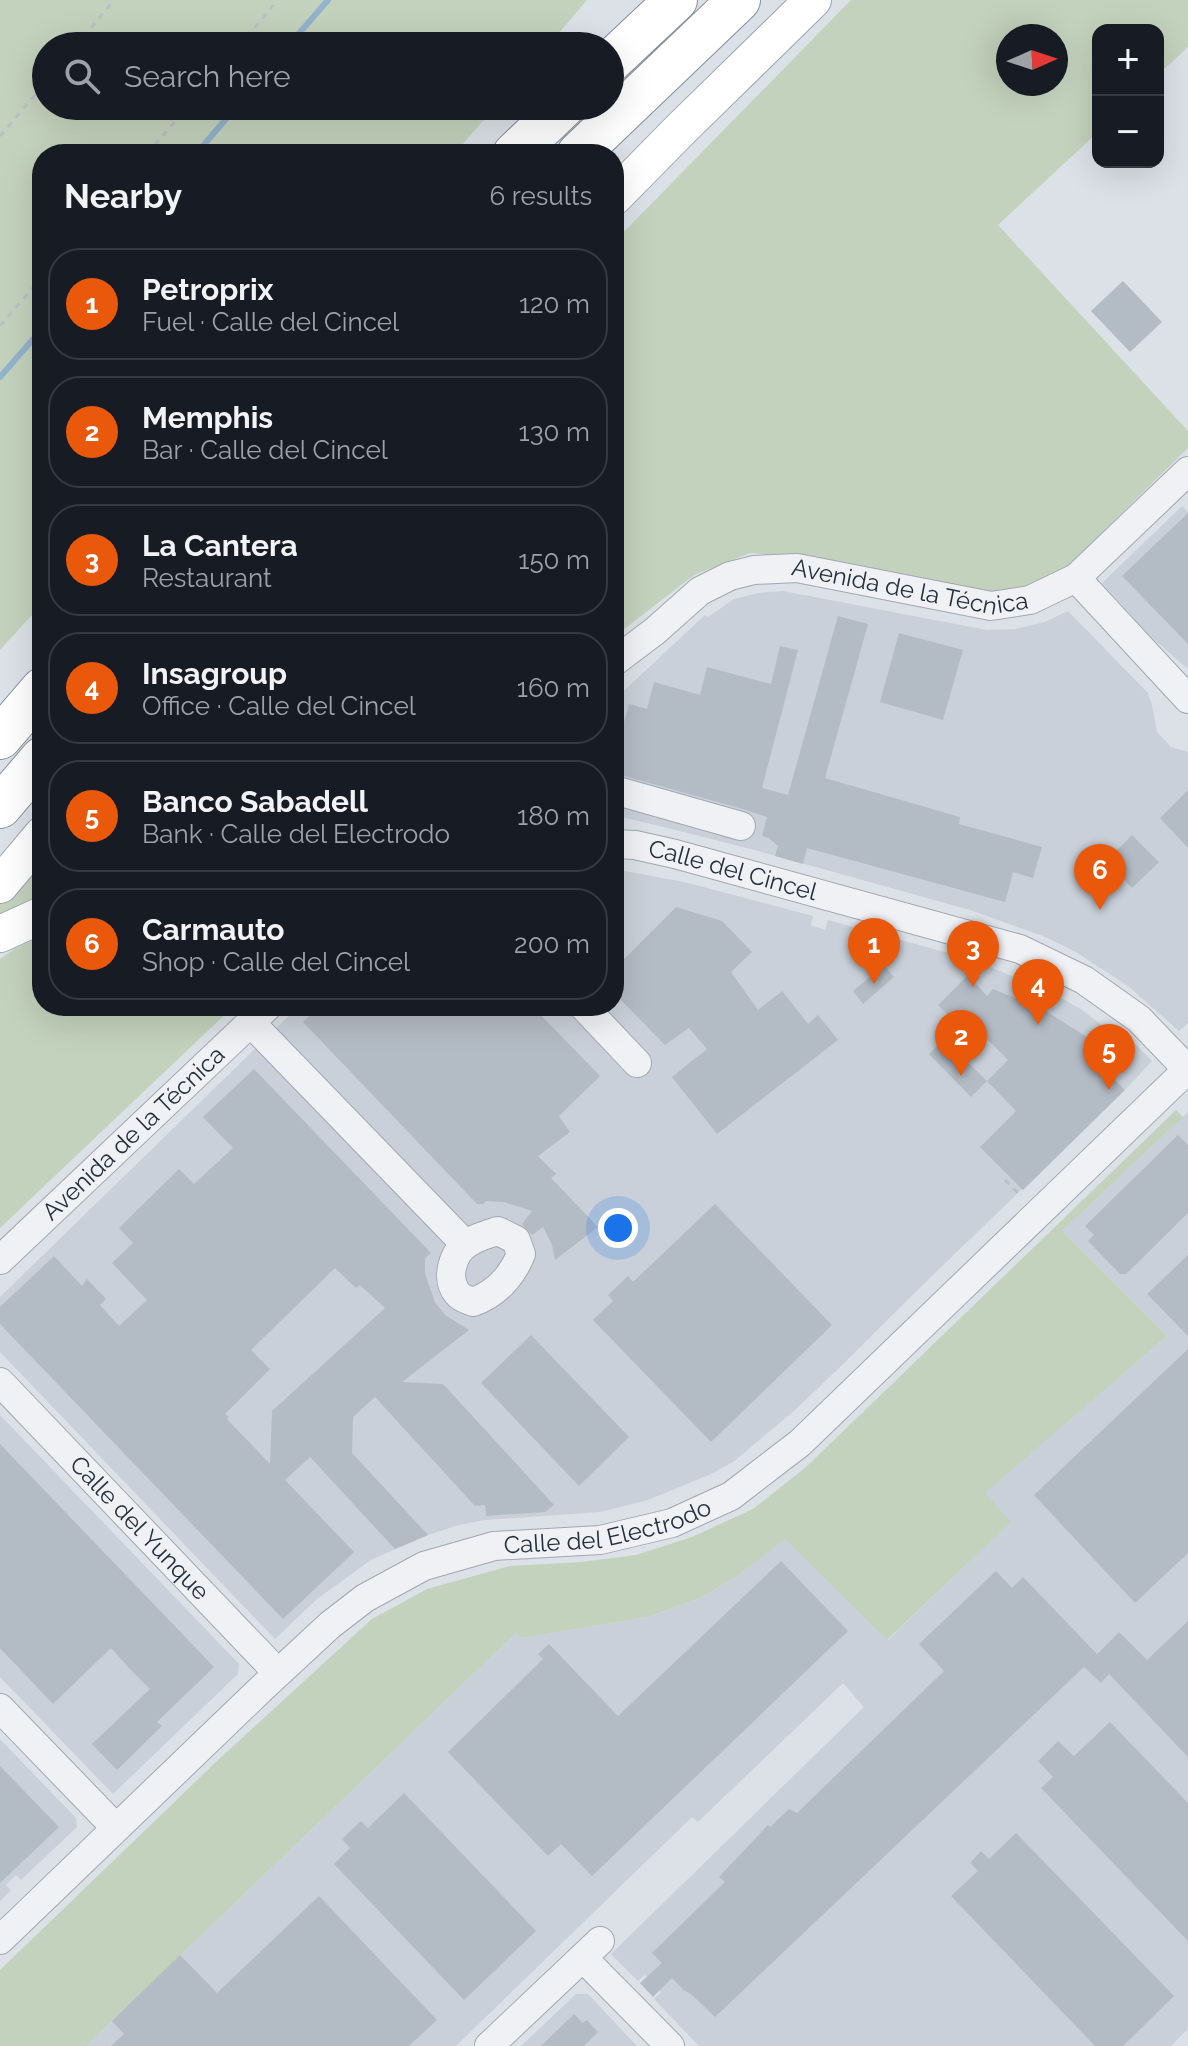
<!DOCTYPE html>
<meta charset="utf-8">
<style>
:root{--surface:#171b24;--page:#242831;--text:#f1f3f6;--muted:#9ea1a6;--line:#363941;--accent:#ea580c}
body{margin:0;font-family:Raleway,sans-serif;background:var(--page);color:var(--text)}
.controls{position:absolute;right:24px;top:24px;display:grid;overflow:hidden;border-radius:16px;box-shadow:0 8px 32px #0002}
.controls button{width:72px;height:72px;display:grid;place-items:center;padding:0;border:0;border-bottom:2px solid var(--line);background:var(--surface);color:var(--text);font:40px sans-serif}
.compass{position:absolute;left:996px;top:24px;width:72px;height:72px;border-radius:50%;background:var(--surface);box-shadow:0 8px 32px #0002;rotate:87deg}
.you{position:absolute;left:618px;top:1228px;width:28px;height:28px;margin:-20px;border:6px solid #fff;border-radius:50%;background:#1a73e8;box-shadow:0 0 0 12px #1a73e833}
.badge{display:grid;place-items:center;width:52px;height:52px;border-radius:50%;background:var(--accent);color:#fff;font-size:26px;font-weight:700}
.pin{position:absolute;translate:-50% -66px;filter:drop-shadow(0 2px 4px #0008)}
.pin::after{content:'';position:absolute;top:42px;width:28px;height:24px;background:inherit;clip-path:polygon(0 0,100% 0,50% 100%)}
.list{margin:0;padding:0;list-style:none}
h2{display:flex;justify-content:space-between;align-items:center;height:104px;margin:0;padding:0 32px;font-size:34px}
h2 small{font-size:26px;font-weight:400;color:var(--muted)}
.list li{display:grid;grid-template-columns:52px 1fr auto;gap:24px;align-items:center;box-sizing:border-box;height:112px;margin:0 16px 16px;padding:0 16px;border:2px solid var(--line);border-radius:32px}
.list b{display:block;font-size:30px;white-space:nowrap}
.list p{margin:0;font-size:26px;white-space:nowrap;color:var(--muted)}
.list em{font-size:26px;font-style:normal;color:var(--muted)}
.icon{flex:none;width:44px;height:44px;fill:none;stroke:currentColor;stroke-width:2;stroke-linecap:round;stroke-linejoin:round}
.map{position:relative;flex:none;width:1188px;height:2046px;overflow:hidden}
.search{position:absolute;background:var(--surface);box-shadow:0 8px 32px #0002;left:32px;top:32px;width:592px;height:88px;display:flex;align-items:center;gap:20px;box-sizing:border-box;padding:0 28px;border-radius:44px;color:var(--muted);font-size:30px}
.panel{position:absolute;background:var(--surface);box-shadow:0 8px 32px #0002;left:32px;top:144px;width:592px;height:872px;border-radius:32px}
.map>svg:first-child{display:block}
.built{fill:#c9d0d9}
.green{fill:#c3d2bc;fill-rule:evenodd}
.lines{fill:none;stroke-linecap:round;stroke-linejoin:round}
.stream{stroke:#93b2cb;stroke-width:6}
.building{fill:#b3bbc4;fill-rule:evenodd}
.minor-casing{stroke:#a1a8b1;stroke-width:30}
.major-casing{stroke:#9aa6b4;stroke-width:38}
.highway-casing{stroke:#828f9f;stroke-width:44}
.path{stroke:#babfc6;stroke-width:3;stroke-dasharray:6 6;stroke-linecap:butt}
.minor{stroke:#eff1f5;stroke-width:28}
.major{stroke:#fff;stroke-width:36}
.highway{stroke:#fff;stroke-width:42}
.labels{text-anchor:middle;stroke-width:7;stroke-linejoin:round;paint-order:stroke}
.street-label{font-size:24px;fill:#24303f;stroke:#ebf0f5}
</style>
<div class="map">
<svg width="1188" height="2046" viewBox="0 0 1188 2046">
<rect width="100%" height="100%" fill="#dce1e7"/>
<path class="built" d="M1182,506L1188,512V669L1151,637L1102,583Z
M783,591L987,630L1015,629L1045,622L1068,611L1148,693L1152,705L1157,732L1171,747L1188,752V1023L1179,1031L1128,986L1074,951L1043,936L1009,924L970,910L758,851L680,831L621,817L614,818V700L705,615L708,617L734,599L758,593Z
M614,869L684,882L813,916L811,925L825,930L828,920L970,959L1051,992L1082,1010L1116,1036L1120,1029L1152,1061L1125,1090L936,1272L839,1368L794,1411L733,1462L711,1474L648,1500L600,1512L485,1520L459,1525L428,1535L371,1560L317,1599L275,1639L0,1352V1297L299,1006H614Z
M1188,1112V2029L1171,2046H699L654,1999L661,1992L645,1975L638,1981L611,1954L864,1707L843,1683L698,1822L692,1817L456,2046H86L516,1633L523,1638L647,1617L700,1598L736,1577L785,1538L888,1640L1010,1522L984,1493L1167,1336L1062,1231Z
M0,1415L239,1664L238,1674L113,1794L0,1677Z
M0,1739L76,1818L77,1827L21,1880L16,1875L6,1885L11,1890L0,1901Z
M576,1994H588L637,2046H521Z"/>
<path class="green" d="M0,0H587L548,46H46V106H496L454,154H42V604L0,650Z
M851,0H1188V47L1158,75V30H1098V132L998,225L1188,431V448L1070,564L1032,585L983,594L819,559L750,553L694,575L614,637V242ZM1008,36H1056V84H1008Z
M42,854V904L0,920V903Z
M42,936V1006H234L0,1228V959L14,949Z
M1176,1110L1183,1117L1062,1231L1167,1336L985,1493L1011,1522L887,1640L785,1539L736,1577L700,1598L647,1617L523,1638L516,1633L86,2046H0V1970L217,1761L372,1619L427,1589L510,1566L581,1562L636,1555L692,1537L753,1509L805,1468Z"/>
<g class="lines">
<path class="stream" d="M288,46L328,0
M196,154L237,106
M0,377L42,329"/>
</g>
<path class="building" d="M1123,281L1162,322L1130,352L1091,311Z
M1188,513V644L1122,576Z
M838,616L868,624L825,778L960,817L959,824L1042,847L1033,878L1013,872L1005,902L807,848L803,864L775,856L778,846L769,838L762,836L767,817L746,810L614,773V759L629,704L647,709L654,682L700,695L707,667L771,684L780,646L798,650L762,788L788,795Z
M899,633L963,650L943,720L880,702Z
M1188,790V848L1160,818Z
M1132,835L1159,862L1132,888L1106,861Z
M676,907L722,921L752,952L731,972L758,1010L782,991L808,1024L818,1015L838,1040L717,1134L672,1077L707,1049L689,1028L665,1045L614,993V969Z
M884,965L894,977L863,1004L853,991Z
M968,975L987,996L993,989L1044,1010L1090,1039L1082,1047L1125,1090L1023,1190L980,1147L1016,1111L987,1081L1008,1060L966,1018L958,1025L938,1005Z
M319,1006H532L600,1076L559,1116L570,1132L538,1156L556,1174L551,1178L598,1227L555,1260L552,1245L543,1227L532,1235L522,1224L532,1211L504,1202L486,1201L483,1204H477L303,1022Z
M944,1039L987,1081L971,1097L929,1054Z
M254,1069L431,1253L425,1258V1274L435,1302L445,1315L469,1330L402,1382L443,1384L554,1505L545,1512L486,1516L485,1505L475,1506L375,1397L353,1417L352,1453L428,1535L395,1549L310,1457L285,1480L354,1552L283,1619L0,1324V1307L54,1256L82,1286L87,1279L106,1299L100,1305L119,1326L147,1300L112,1263L133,1243L119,1228L179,1169L194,1184L233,1148L203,1117ZM335,1268L356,1288L360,1285L385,1308L272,1411L270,1464L227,1419L229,1417L225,1414L270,1369L251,1350Z
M1178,1135L1188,1145V1213L1126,1274H1120L1088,1241L1094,1235L1085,1226Z
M715,1204L832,1325L711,1442L593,1320L613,1301L608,1295L628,1276L633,1282Z
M1188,1255V1336L1147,1294Z
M531,1335L629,1437L579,1486L481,1383Z
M1188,1349V1553L1135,1603L1034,1495Z
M0,1444L214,1667L157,1722L162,1726L117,1770L92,1744L150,1689L130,1669L111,1648L53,1704L0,1648Z
M781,1561L848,1631L592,1876L561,1844L548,1856L448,1752L543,1659L538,1654L549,1644L618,1716Z
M996,1571L1012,1588L1023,1577L1097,1654L1119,1632L1147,1660L1188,1621V1757L1109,1674L1101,1683L1084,1667L715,2017L691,1994L684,1990L672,1978L653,1997L640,1983L662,1963L652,1953L725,1882L719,1877L768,1825L770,1827L789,1809L797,1813L944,1671L919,1644Z
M1110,1722L1188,1803V1941L1041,1788L1053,1777L1038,1761L1058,1741L1074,1756Z
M0,1766L59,1827L0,1883Z
M404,1793L536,1931L464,2000L334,1864L350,1848L342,1839L361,1821L368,1828Z
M1016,1833L1174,1996L1123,2046H1095L951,1896L978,1871L970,1863L981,1851L989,1859Z
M319,1896L437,2020L409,2046H111L124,2034L112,2021L180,1955L217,1993Z
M574,2014L583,2023L587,2020L598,2032L584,2046H541Z"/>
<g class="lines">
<defs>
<g id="minor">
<path d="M1076,578L1188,699"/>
<path id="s1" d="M614,662L655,631L700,591L730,576L754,570L797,568L991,606L1030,600L1076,578L1188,471"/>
<path d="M614,790L741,826"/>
<path id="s2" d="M614,844L635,845L675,854L1020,949L1084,980L1139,1019L1188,1070"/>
<path d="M583,1006L637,1063"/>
<path d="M251,1023L465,1244"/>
<path d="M498,1231L516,1240L521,1254C512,1276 496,1294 473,1302C467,1300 460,1297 457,1293C445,1278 453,1252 468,1243C477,1237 488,1234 498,1231Z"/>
<path id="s3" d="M0,1260L268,1006"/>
<path id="s4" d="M0,1382L278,1673"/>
<path d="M0,1708L116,1828"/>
<path id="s5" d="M0,1940L261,1689L330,1625L365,1598L424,1566L494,1546L600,1540L672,1523L731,1496L800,1443L1188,1069"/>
<path d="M584,1959L670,2046"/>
<path d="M489,2046L600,1941"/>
</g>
<path id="major" d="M614,197L682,128L813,0
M0,885L42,835
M0,934L42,915"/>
<path id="highway" d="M610,62L676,0
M514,154L564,106
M578,154L739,0
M0,738L42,689
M0,807L42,758"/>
</defs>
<use href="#minor" class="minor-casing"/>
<use href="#major" class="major-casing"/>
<use href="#highway" class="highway-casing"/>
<path class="path" d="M76,46L114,0
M239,46L278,0
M0,136L46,82
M147,154L188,106
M0,326L42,277
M1005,1180L1019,1194"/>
<use href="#minor" class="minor"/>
<use href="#major" class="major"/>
<use href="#highway" class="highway"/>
</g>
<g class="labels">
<g class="street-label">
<text dy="8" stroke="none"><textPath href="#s1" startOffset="328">Avenida de la Técnica</textPath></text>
<text dy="8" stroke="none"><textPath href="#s2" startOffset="122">Calle del Cincel</textPath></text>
<text dy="8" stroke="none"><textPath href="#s3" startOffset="184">Avenida de la Técnica</textPath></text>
<text dy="8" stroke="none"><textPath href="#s5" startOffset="756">Calle del Electrodo</textPath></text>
<text dy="8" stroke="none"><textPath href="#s4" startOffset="202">Calle del Yunque</textPath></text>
</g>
</g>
</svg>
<div class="controls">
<button>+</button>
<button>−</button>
</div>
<svg class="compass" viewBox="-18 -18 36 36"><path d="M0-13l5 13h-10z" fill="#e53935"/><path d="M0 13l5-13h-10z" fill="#9ea1a6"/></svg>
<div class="you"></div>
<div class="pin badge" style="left:874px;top:984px">1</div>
<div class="pin badge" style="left:961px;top:1076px">2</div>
<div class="pin badge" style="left:973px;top:987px">3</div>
<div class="pin badge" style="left:1038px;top:1025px">4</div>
<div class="pin badge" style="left:1109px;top:1090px">5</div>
<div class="pin badge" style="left:1100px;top:910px">6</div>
<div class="search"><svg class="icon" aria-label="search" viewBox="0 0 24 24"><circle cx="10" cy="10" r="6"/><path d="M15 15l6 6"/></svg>Search here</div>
<section class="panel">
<h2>Nearby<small>6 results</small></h2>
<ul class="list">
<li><span class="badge">1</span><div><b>Petroprix</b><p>Fuel · Calle del Cincel</p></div><em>120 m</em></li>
<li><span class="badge">2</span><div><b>Memphis</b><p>Bar · Calle del Cincel</p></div><em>130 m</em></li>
<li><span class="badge">3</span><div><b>La Cantera</b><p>Restaurant</p></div><em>150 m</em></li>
<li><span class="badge">4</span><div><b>Insagroup</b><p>Office · Calle del Cincel</p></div><em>160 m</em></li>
<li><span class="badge">5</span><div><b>Banco Sabadell</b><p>Bank · Calle del Electrodo</p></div><em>180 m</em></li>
<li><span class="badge">6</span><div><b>Carmauto</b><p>Shop · Calle del Cincel</p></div><em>200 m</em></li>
</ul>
</section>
</div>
